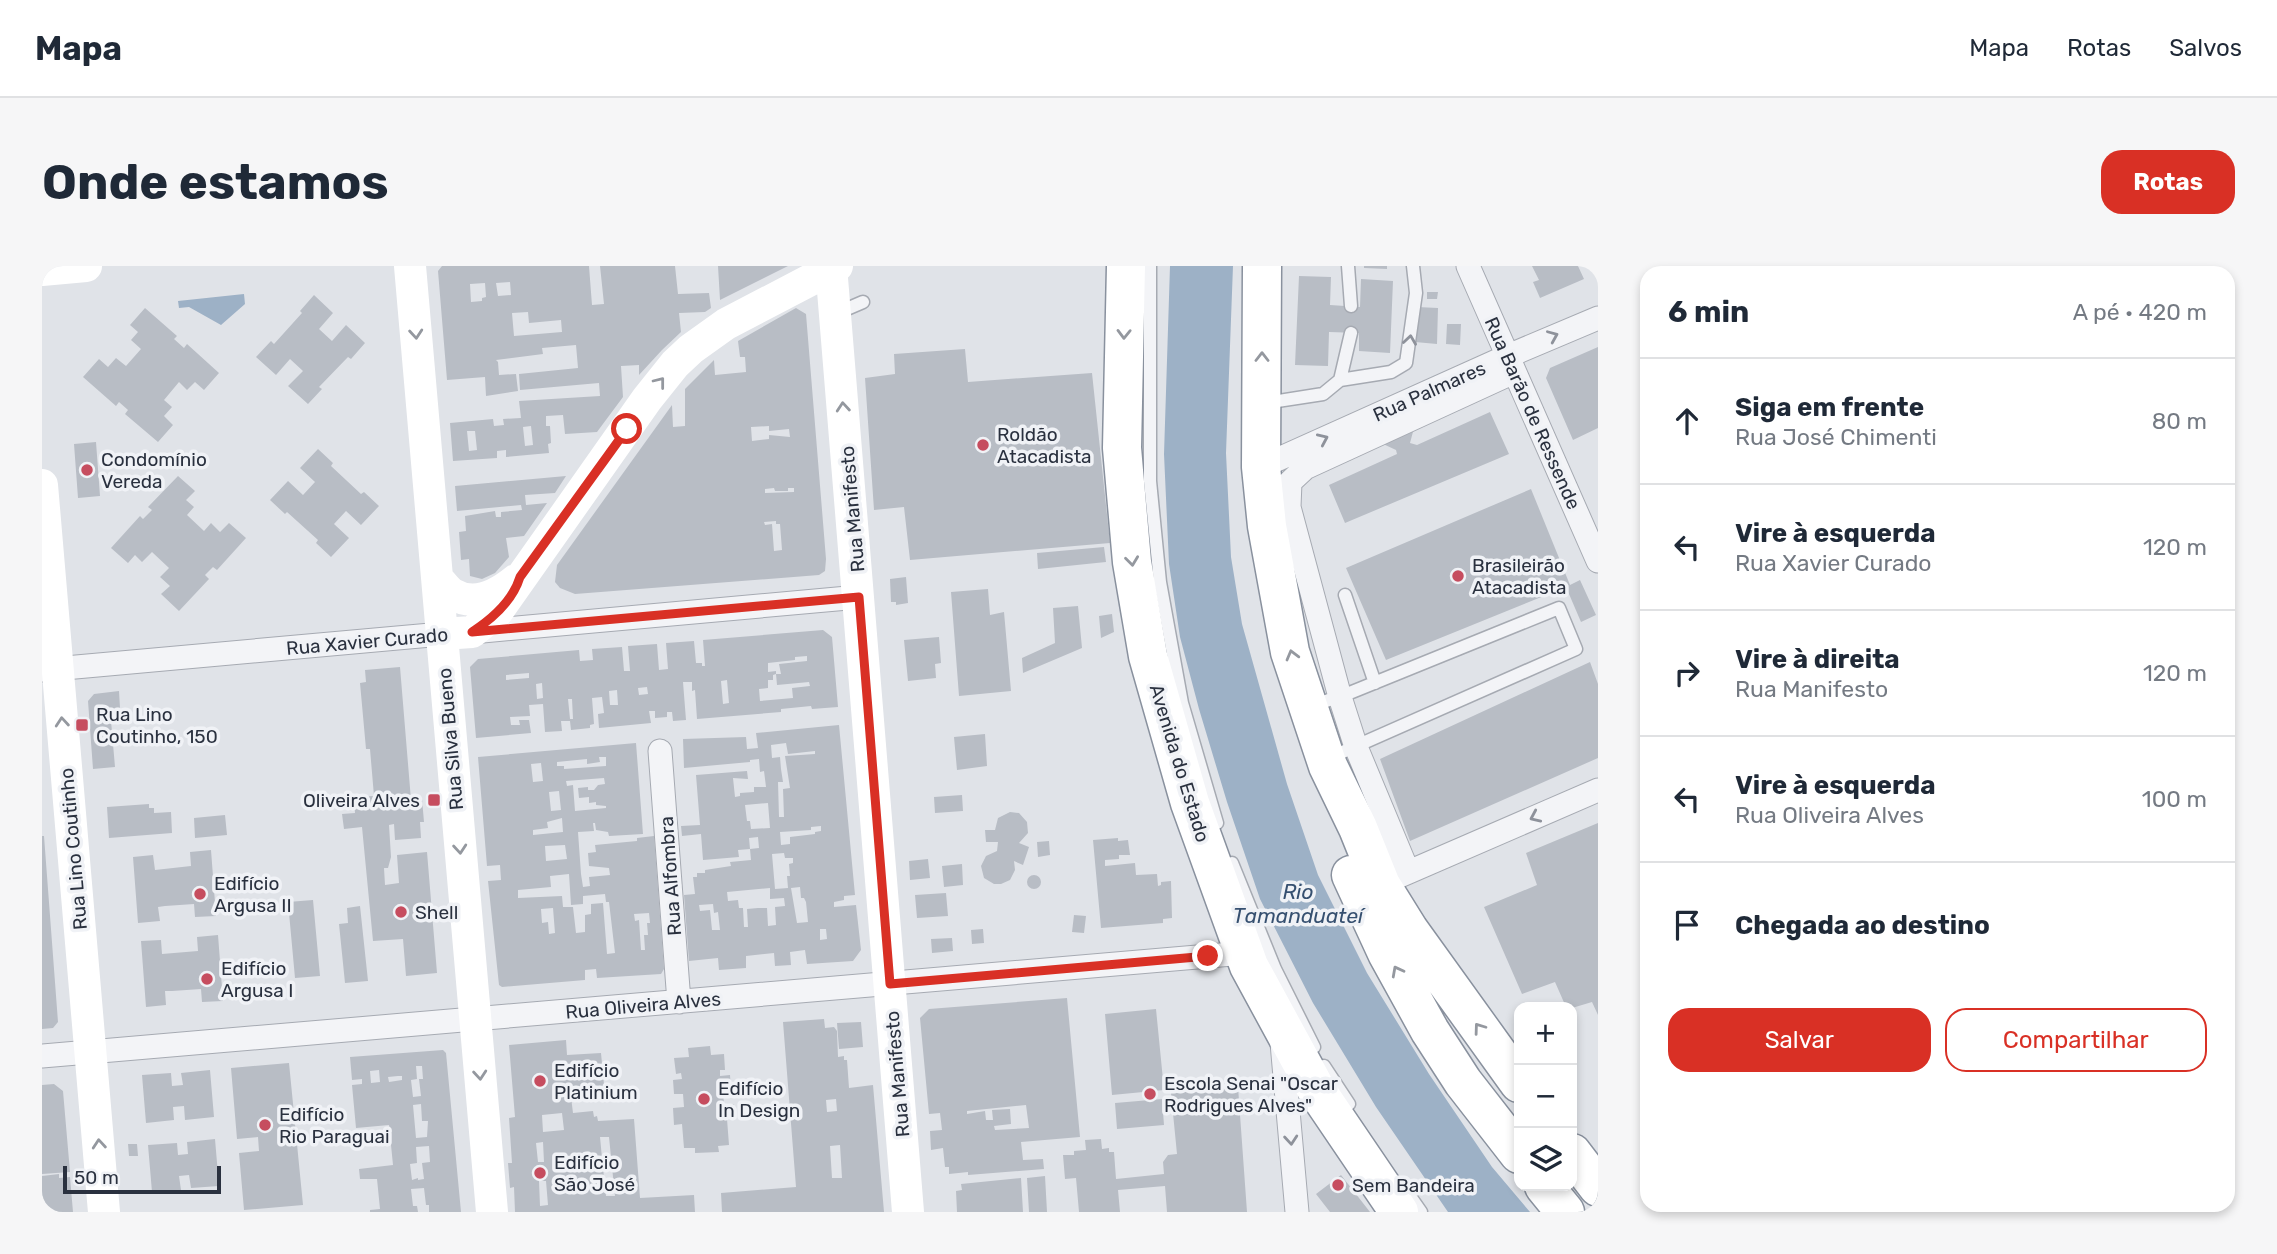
<!DOCTYPE html>
<html lang="pt">
<meta charset="utf-8">
<style>
:root{--surface:#fff;--page:#f6f6f7;--text:#1f2937;--muted:#747a83;--line:#e0e1e3;--accent:#d93025}
body{margin:0;font-family:Rubik,sans-serif;background:var(--page);color:var(--text)}
.controls{position:absolute;right:21px;bottom:21px;display:grid;overflow:hidden;border-radius:14px;box-shadow:0 4px 10px #0003}
.controls button{width:63px;height:63px;display:grid;place-items:center;padding:0;border:0;border-bottom:2px solid var(--line);background:var(--surface);color:var(--text);font:35px sans-serif}
.scale{position:absolute;left:21px;bottom:18px;width:158px;box-sizing:border-box;padding-left:7px;border:4px solid #2a313f;border-top:0;font-size:19px;line-height:24px;white-space:nowrap;color:#2a313f;-webkit-text-stroke:5px #f0f2f6;paint-order:stroke}
.stop{position:absolute;width:21px;height:21px;margin:-16px;border:5px solid #d93025;border-radius:50%;background:#fff}
.stop.end{background:#d93025;border-color:#fff;box-shadow:0 2px 7px #0008}
.list{margin:0;padding:0;list-style:none}
h2{display:flex;justify-content:space-between;align-items:center;height:91px;margin:0;padding:0 28px;font-size:30px}
h2 small{font-size:23px;font-weight:400;color:var(--muted)}
.list li{display:grid;grid-template-columns:46px 1fr auto;gap:21px;align-items:center;box-sizing:border-box;height:126px;padding:0 28px;border-top:2px solid var(--line)}
.list b{display:block;font-size:26px;white-space:nowrap}
.list p{margin:0;font-size:23px;white-space:nowrap;color:var(--muted)}
.list em{font-size:23px;font-style:normal;color:var(--muted)}
.actions{display:flex;gap:14px;padding:21px 28px}
.actions a{flex:1;padding:16px 0;border:2px solid var(--accent);border-radius:21px;text-align:center;font-size:24px;color:var(--accent)}
.actions .main{background:var(--accent);color:#fff}
.icon{flex:none;width:38px;height:38px;fill:none;stroke:currentColor;stroke-width:2;stroke-linecap:round;stroke-linejoin:round}
.map{position:relative;flex:none;width:1556px;height:946px;overflow:hidden;border-radius:21px}
header{display:flex;align-items:center;gap:42px;box-sizing:border-box;height:98px;padding:0 35px;background:var(--surface);border-bottom:2px solid var(--line)}
header strong{font-size:33px}
nav{display:flex;gap:38px;margin-inline-start:auto;font-size:24px}
.intro{display:flex;align-items:center;justify-content:space-between;box-sizing:border-box;height:168px;padding:0 42px}
h1{margin:0;font-size:49px}
.button{padding:18px 32px;border-radius:21px;background:var(--accent);color:#fff;font-size:24px;font-weight:700}
main{display:flex;gap:42px;padding:0 42px}
aside{flex:1;background:var(--surface);border-radius:21px;box-shadow:0 4px 10px #0003}
.map>svg:first-child{display:block}
.water{fill:#9db1c6}
.building{fill:#b8bdc5;fill-rule:evenodd}
.lines{fill:none;stroke-linecap:round;stroke-linejoin:round}
.lane-casing{stroke:#a6aab2;stroke-width:15}
.street-casing{stroke:#a6aab2;stroke-width:25}
.highway-casing{stroke:#89919e;stroke-width:41}
.lane{stroke:#f3f4f7;stroke-width:12}
.street{stroke:#f3f4f7;stroke-width:23}
.secondary{stroke:#fff;stroke-width:32}
.highway{stroke:#fff;stroke-width:38}
.oneway{stroke:#94989f}
.oneway2{stroke:#8e929b}
.route{stroke:#d93025;stroke-width:9}
.poi-dot{fill:#c64d5f;stroke:#f0f2f6;stroke-width:2.5}
.labels{text-anchor:middle;stroke-width:7;stroke-linejoin:round;paint-order:stroke}
.street-label{font-size:19px;fill:#2a313f;stroke:#f0f2f6}
.poi-label{font-size:19px;fill:#2a313f;stroke:#f0f2f6;text-anchor:start}
.water-label{font-size:21px;font-style:italic;fill:#365070;stroke:#f0f2f6}
</style>
<header>
<strong>Mapa</strong>
<nav><a>Mapa</a><a>Rotas</a><a>Salvos</a></nav>
</header>
<div class="intro"><h1>Onde estamos</h1><a class="button">Rotas</a></div>
<main>
<div class="map">
<svg width="1556" height="946" viewBox="0 0 1556 946">
<rect width="100%" height="100%" fill="#e0e3e8"/>
<path class="water" d="M1128,0H1191L1184,187L1189,291L1200,358L1245,518L1276,609L1325,707L1387,808L1450,901L1488,946H1406L1334,841L1271,737L1218,633L1185,536L1157,443L1138,371L1127,298L1122,188Z
M202,28L203,38L179,59L147,41L137,42L136,35Z"/>
<path class="building" d="M400,0H547L550,39L562,38L558,0H633L636,28L667,27L669,42L663,46L637,47L639,66L620,84L597,109V99L579,100L581,131L555,166L523,168L521,149L504,150V160H508L509,177L506,178L507,187L464,191V184L455,185V192L411,195L408,157L451,153L452,160L462,159L461,153L479,152L477,135L558,130L557,117L478,124L477,108L536,102L534,79L500,82L501,88L454,94L456,96L457,109L474,108L476,125L444,130L443,111L405,114L396,5ZM468,16L469,29L456,30L454,17ZM443,17L444,31L440,32V35L429,36L428,18ZM486,46L487,57L519,54L520,66L472,70L470,47ZM489,160L491,179L483,180L481,161ZM425,165H433L435,184L427,185Z
M676,0H746L678,34Z
M1322,0H1345V3L1322,2Z
M1490,0H1536L1542,13L1498,32L1491,16L1497,14Z
M1257,10L1289,11L1288,39L1318,41L1319,13L1351,15L1348,87L1317,85V67L1287,66L1286,100L1253,99Z
M1385,26H1396L1395,33H1385Z
M272,29L291,47L277,63L290,75L304,59L323,77L309,93L306,91L277,121L280,123L266,138L246,120L261,105L248,93L234,109L214,91L229,75L232,78L260,47L258,45Z
M1375,41L1396,42L1395,78L1373,76Z
M103,42L135,70L132,73L142,82L145,78L177,107L162,124L153,116L145,124L137,116L122,134L130,141L122,150L131,159L116,176L83,148L86,144L77,136L74,140L41,111L57,93L66,101L74,92L84,100L99,83L89,74L96,66L88,59Z
M754,42L764,48L784,293L783,305L777,309L533,328L518,322L513,316L515,299L630,139L631,161L643,160V123L672,94L673,109L704,106L703,91H698L696,75ZM727,160V165L747,163L748,171L727,169V173L710,175L709,161ZM732,222L733,225H746V222H752V226L723,227V223ZM734,255V258H738L740,284L732,285L730,258L723,259L722,256Z
M1405,58H1419L1418,79L1404,78Z
M1556,81V162L1531,174L1504,112L1508,102Z
M923,83L926,116L1050,107L1068,277L868,294L862,241L832,244L823,112L853,108L852,88Z
M1448,146L1467,188L1303,257L1287,219L1355,188L1354,184L1339,177L1372,162L1368,177L1375,179Z
M54,176L58,230L36,232L32,178Z
M276,183L291,197L289,200L319,228L322,226L337,240L319,259L304,245L292,258L307,272L289,291L274,277L276,274L245,246L243,248L228,234L246,215L261,229L273,216L258,202Z
M136,210L153,225L144,234L152,241L145,249L162,265L169,257L178,266L187,257L204,272L175,304L171,301L163,309L167,313L137,345L119,328L128,320L118,311L127,302L110,286L100,296L93,289L86,297L69,282L98,250L101,253L110,244L106,241Z
M524,210L513,227L483,229L484,239L505,237L482,270L464,272L467,291L453,307L440,313L428,310L427,293L419,294L417,266L424,265L423,250L453,245L454,251H459V246L480,244L479,239L415,245L413,220Z
M1489,223L1528,319L1538,314L1554,349L1539,356L1524,321L1344,394L1304,302Z
M1062,281L1064,296L996,303L995,287Z
M864,311L866,337L854,339V336H849L848,313Z
M946,323L948,349L962,346L969,425L917,430L909,326Z
M1036,340L1040,382L981,407L980,392L1013,377L1011,342Z
M1070,348L1072,366L1059,372L1057,350Z
M781,364L790,371L796,441L770,443L769,440L739,443V446L655,453L653,424L650,425V416H641L644,454L631,455L630,446H625V451L613,452V445H607L609,457L557,462L556,448L562,447L560,431L550,432L552,458L548,459V462L529,464L528,455H519L520,465L503,466L501,438L487,439L488,450L468,451L469,459H478L477,454H487L489,467L434,472L428,401L436,393L537,384L538,395L551,394L550,383L580,381L582,405H588L586,380L615,378L617,404L626,403L624,377L652,375L654,397H660V400H663L661,374ZM765,390V395L737,398L739,408H734L735,419L767,416L768,420L750,422L751,432L718,435L717,423L726,422V414H731V409L734,408V405L726,406V397L753,394V391ZM487,407V412L464,414V409ZM685,414L687,437L681,438L679,415ZM500,417L501,432L495,433L494,418ZM605,421L606,428L597,429L596,422ZM575,424L576,439H568L567,425ZM526,433H530L531,453H528Z
M897,371L899,397L893,398L894,412L866,415L862,374Z
M1548,396L1556,418V492L1368,575L1338,493Z
M358,401L369,534L380,533L382,556H378L379,572L353,574L352,558L347,559L349,591L346,602H342L343,619L357,617L355,589L385,586L395,707L364,710L361,673L331,675L320,561L302,563L300,548L313,547L312,531L332,530L328,483H324L318,417L324,416L323,404Z
M77,425L78,442L68,443L73,501L51,503L46,435L52,428Z
M797,459L813,629L802,630V634L792,636V641L814,639L819,684L811,695L765,698L763,684L748,686L749,699L733,700L732,687L704,690V702L677,704L676,692L647,695L642,629L653,628L651,611H655V607H663V604L689,600L688,596L709,594L708,583L717,582L716,571L707,572L708,583L696,584L697,591L661,594L659,568L640,570L639,560L658,559L654,509L705,505L706,513L691,512L693,531L698,530V527L712,526V521H724L722,505L718,506L717,493L708,494V496L642,502L641,473L704,471L705,483L716,482L714,467ZM744,477L746,488L773,485V488L743,490L748,522L741,523L742,551H737L736,516H741L739,503L738,491L730,492L729,479ZM726,537L728,562L709,563L708,555H705L703,539ZM779,560V565L773,566V568L748,571V578L739,579L738,566L769,564V561ZM742,587L743,592H751V597L747,598L748,610H745L746,622L733,623L730,588ZM758,621L759,632H762L764,636L766,656L755,657L749,622ZM728,622V633L742,632L743,640L733,641L734,659L726,660L725,642H716L705,643L706,661H702L701,642H697L696,634L686,635L685,626ZM671,638L672,647L676,646L678,664H670L668,644L658,645L657,639ZM778,663H784L785,673L778,674Z
M943,468L945,500L915,504L912,471Z
M594,477L601,568L567,570L566,566L554,564L553,557H551L552,565L536,566L539,608L541,621L548,620L547,611L568,609L567,602L547,600L546,587L554,586L553,579L595,575V572L612,570L622,703L619,708L555,712L554,703L543,704V714L460,721L457,719L446,615L459,614L458,599L445,600L436,491ZM557,491H564V500L522,503V500H515V496L545,493V498L558,496ZM499,497L501,515L491,516L489,498ZM562,512L563,518L556,519L552,524H546V521L536,522L537,532L547,531V537L554,536V539L564,540V542L533,545L531,519L525,520L524,515ZM517,525L519,544L509,545L507,526ZM520,552L521,566L491,569V564L506,562L505,556ZM523,579L525,593L504,595L503,580ZM527,608L529,639L541,638V630L563,628L564,636H567L573,687L565,688L561,637L549,638V648L543,649V666L534,667L531,641H521L520,630L476,632V624L509,621L508,610ZM511,642L513,667L507,668L506,656L500,657L499,643ZM607,647L608,657H605L606,669H602L603,684H599L597,654L593,655L592,648Z
M920,529L921,545L893,547L892,531Z
M107,538V542H112V547L129,546L130,567L67,572L65,541Z
M968,546L977,547L985,556L986,567L977,577L987,581L981,599L972,595L973,604L968,614L959,618H952L942,612L939,600L944,590L955,585L956,576H944L943,564H953L956,552Z
M183,549L185,569L153,572L152,552Z
M1556,557V749L1550,736L1530,742L1524,741L1513,716L1480,728L1442,641L1495,619L1484,587Z
M0,570H2L16,756L11,762L0,763Z
M1076,572V575L1086,574L1088,589H1077V593L1063,594V600L1093,597L1094,609L1115,608L1116,620L1119,619V616L1129,615L1130,652L1121,653V657L1059,662L1051,574Z
M1007,575L1008,589L996,591L995,576Z
M169,584L174,650L153,651L152,638L123,640L116,641L118,655L96,657L91,591L111,589L113,604L149,600L148,586Z
M886,593L888,612L868,614L867,595Z
M920,598L921,619L902,621L900,600Z
M985 616a7 7 0 1 1 14 0a7 7 0 1 1-14 0Z
M904,627L906,650L875,652L873,629Z
M271,634L278,710L253,712L246,636Z
M318,640L326,715L303,717L297,658L306,657L305,642Z
M1032,649L1044,650L1042,667L1030,666Z
M941,663L942,677L930,678L929,664Z
M176,669L181,735L160,736L159,723L130,725H123L124,739L104,741L99,675L119,674L120,688L156,685L155,671Z
M910,672L911,685L890,687L889,673Z
M1025,732L1038,871L979,876L981,894L1001,893L1002,903L926,909V906L907,908V901H903L901,882L889,884L888,865L900,864L898,847L887,848L878,752L887,743ZM984,839L987,862L953,864L952,860L969,858L968,843L950,844L951,854H944L943,845L925,848V845Z
M1114,743L1122,824L1070,829L1063,748Z
M782,753L783,762L792,761L795,765L796,791L802,790V794H805L807,822L831,819L842,946H680L679,927L754,921L741,756ZM794,833L795,845L785,846L784,834ZM798,879L800,912H790L788,880Z
M819,756L821,781L797,783L795,757Z
M524,774L525,789L559,787L563,829L529,831L531,847L551,845L552,851L555,850L556,855L592,853L598,932L652,929L653,946H473L472,921L468,922L466,897H470L467,852L473,851L467,779ZM520,847L522,864L501,866L500,849ZM558,871H567L569,891L560,892ZM501,876L502,896H496L494,877ZM570,901L573,930H564L561,902ZM497,915H504L506,939L498,940Z
M668,780L669,789L682,788L683,804H678V810L688,809L689,824L681,825L682,839L692,838L693,853H685L687,879L676,880L677,886L653,887V882H642L640,858L632,859L631,842L642,841L641,828H632L631,814L640,813L639,807L634,808L632,792L647,791L646,782Z
M401,784L404,787L419,946H387V939H384L382,922L369,923L371,940H375L376,946H328V944L338,943L335,913H318L317,903L351,899L347,859L314,862L310,819L320,818V813L310,814L308,791ZM374,800H380L381,813H377L379,830L371,831L369,814L375,813ZM337,804L338,816L329,817L328,805ZM356,810H360V814L347,816L346,811ZM379,838L380,855H386L385,871L374,872L371,839ZM387,880L388,896L380,897L382,913L376,914V912L370,914L368,898L375,897L374,881Z
M247,797L261,939L202,944L197,887L217,885L216,871L195,873L189,802Z
M168,804L172,851L143,854L142,840L131,841L132,854L104,857L100,809L129,807L130,820L141,819L139,807Z
M12,818L21,825L28,906L0,908V819Z
M1196,821L1205,946H1125L1123,920L1076,924L1078,946H1037L1034,912L1023,913L1021,889H1032V885L1044,884L1043,874L1059,873L1060,883L1067,882V886H1072L1074,913L1122,908L1121,896L1126,889L1135,888L1129,827Z
M1120,833L1122,859L1075,863L1073,837Z
M173,873L177,920L149,922L147,909L137,910L139,924L110,926L106,879L135,877L136,889L146,888L145,876Z
M86,878H95L96,890H87Z
M17,908V912L28,911L31,946H3V942H0V910Z
M1299,909L1328,946H1288L1274,928Z
M1003,910L1005,946H987L985,912Z
M979,912L981,946H915L914,925L920,924L919,918Z"/>
<g class="lines">
<defs>
<path id="lane" d="M1108,0V215L1118,316L1140,437L1175,557
M1306,0L1309,40
M793,48L821,36
M1298,114L1349,106L1364,97L1374,27L1371,0
M1223,137L1281,128L1298,114L1309,67
M1303,329L1333,417
M1269,440L1305,428L1517,342L1534,383L1287,492
M1190,597L1233,703L1272,781
M1282,800L1307,838
M1365,926L1379,946"/>
<path id="street" d="M1426,0L1556,295
M1219,201L1466,90L1556,52
M430,366L817,331
M0,404L400,368
M618,485L637,736
M1366,606L1314,481L1298,431L1247,241L1248,216L1263,202L1472,106
M1353,612L1556,524
M1240,777L1255,946
M0,790L1202,687"/>
<path id="highway" d="M1084,0L1080,182L1090,296L1106,390L1148,537L1207,700L1275,825L1357,946
M1220,0L1219,201L1225,260L1248,386L1286,500L1316,562L1339,619L1367,664L1477,817
M1309,609L1345,687L1388,765L1421,816L1477,888
M1530,887L1556,921
M1502,920L1523,946"/>
</defs>
<use href="#lane" class="lane-casing"/>
<use href="#street" class="street-casing"/>
<use href="#highway" class="highway-casing"/>
<use href="#lane" class="lane"/>
<use href="#street" class="street"/>
<path class="secondary" d="M368,0L450,946
M789,0L866,946
M0,4L44,0
M0,219L62,946
M395,312C400,317 405,325 411,328C433,342 458,327 474,314
M400,368L430,366L455,346L605,133L633,98L649,83L684,58L795,0"/>
<use href="#highway" class="highway"/>
</g>
<defs><path id="oneway-chevron" d="M-2-3.5L2.5 0L-2 3.5" fill="none" stroke-width="1.6" stroke-linecap="round" stroke-linejoin="round" transform="scale(1.75)"/></defs>
<g class="oneway">
<use href="#oneway-chevron" transform="translate(374 68) rotate(85)"/>
<use href="#oneway-chevron" transform="translate(1082 68) rotate(91)"/>
<use href="#oneway-chevron" transform="translate(1220 91) rotate(-90)"/>
<use href="#oneway-chevron" transform="translate(618 116) rotate(-52)"/>
<use href="#oneway-chevron" transform="translate(801 141) rotate(-95)"/>
<use href="#oneway-chevron" transform="translate(1090 295) rotate(83)"/>
<use href="#oneway-chevron" transform="translate(1250 389) rotate(-105)"/>
<use href="#oneway-chevron" transform="translate(20 456) rotate(-95)"/>
<use href="#oneway-chevron" transform="translate(418 583) rotate(85)"/>
<use href="#oneway-chevron" transform="translate(1355 705) rotate(-118)"/>
<use href="#oneway-chevron" transform="translate(1437 762) rotate(-126)"/>
<use href="#oneway-chevron" transform="translate(438 809) rotate(85)"/>
<use href="#oneway-chevron" transform="translate(57 878) rotate(-95)"/>
</g>
<g class="oneway2">
<use href="#oneway-chevron" transform="translate(1511 70) rotate(-23)"/>
<use href="#oneway-chevron" transform="translate(1368 74) rotate(-82)"/>
<use href="#oneway-chevron" transform="translate(1281 173) rotate(-24)"/>
<use href="#oneway-chevron" transform="translate(1493 551) rotate(156)"/>
<use href="#oneway-chevron" transform="translate(1249 874) rotate(85)"/>
</g>
<g class="lines">
<path class="route" d="M585,163L478,311C471,334 450,353 430,366L817,331L848,718L1166,690"/>
</g>
<g class="poi-dot">
<circle cx="941" cy="179" r="7"/>
<circle cx="45" cy="204" r="7"/>
<circle cx="1416" cy="310" r="7"/>
<rect x="33" y="452" width="14" height="14" rx="3.5"/>
<rect x="385" y="527" width="14" height="14" rx="3.5"/>
<circle cx="158" cy="628" r="7"/>
<circle cx="359" cy="646" r="7"/>
<circle cx="165" cy="713" r="7"/>
<circle cx="498" cy="815" r="7"/>
<circle cx="1108" cy="828" r="7"/>
<circle cx="662" cy="833" r="7"/>
<circle cx="223" cy="859" r="7"/>
<circle cx="498" cy="907" r="7"/>
<circle cx="1296" cy="919" r="7"/>
</g>
<g class="labels">
<g class="street-label">
<text transform="translate(1387 125) rotate(-24)" y="7">Rua Palmares</text>
<text transform="translate(1491 147) rotate(66)" y="7">Rua Barão de Ressende</text>
<text transform="translate(810 243) rotate(-95)" y="7">Rua Manifesto</text>
<text transform="translate(325 375) rotate(-5)" y="7">Rua Xavier Curado</text>
<text transform="translate(408 473) rotate(-95)" y="7">Rua Silva Bueno</text>
<text transform="translate(1138 497) rotate(73)" y="7">Avenida do Estado</text>
<text transform="translate(31 583) rotate(-95)" y="7">Rua Lino Coutinho</text>
<text transform="translate(628 610) rotate(-94)" y="7">Rua Alfombra</text>
<text transform="translate(601 739) rotate(-5)" y="7">Rua Oliveira Alves</text>
<text transform="translate(855 808) rotate(-95)" y="7">Rua Manifesto</text>
</g>
<g class="poi-label">
<text x="955" y="175">Roldão<tspan x="955" dy="22">Atacadista</tspan></text>
<text x="59" y="200">Condomínio<tspan x="59" dy="22">Vereda</tspan></text>
<text x="1430" y="306">Brasileirão<tspan x="1430" dy="22">Atacadista</tspan></text>
<text x="54" y="455">Rua Lino<tspan x="54" dy="22">Coutinho, 150</tspan></text>
<text x="378" y="541" text-anchor="end">Oliveira Alves</text>
<text x="172" y="624">Edifício<tspan x="172" dy="22">Argusa II</tspan></text>
<text x="373" y="653">Shell</text>
<text x="179" y="709">Edifício<tspan x="179" dy="22">Argusa I</tspan></text>
<text x="512" y="811">Edifício<tspan x="512" dy="22">Platinium</tspan></text>
<text x="1122" y="824">Escola Senai "Oscar<tspan x="1122" dy="22">Rodrigues Alves"</tspan></text>
<text x="676" y="829">Edifício<tspan x="676" dy="22">In Design</tspan></text>
<text x="237" y="855">Edifício<tspan x="237" dy="22">Rio Paraguai</tspan></text>
<text x="512" y="903">Edifício<tspan x="512" dy="22">São José</tspan></text>
<text x="1310" y="926">Sem Bandeira</text>
</g>
<g class="water-label">
<text x="1256" y="633">Rio<tspan x="1256" dy="24">Tamanduateí</tspan></text>
</g>
</g>
</svg>
<div class="controls">
<button>+</button>
<button>−</button>
<button><svg class="icon" aria-label="layers" viewBox="0 0 24 24"><path d="M12 4l9 5-9 5-9-5zM3 14l9 5 9-5"/></svg></button>
</div>
<div class="scale">50 m</div>
<div class="stop" style="left:585px;top:163px"></div>
<div class="stop end" style="left:1166px;top:690px"></div>
</div>
<aside>
<h2>6 min<small>A pé · 420 m</small></h2>
<ul class="list">
<li><svg class="icon" aria-label="ahead" viewBox="0 0 24 24"><path d="M12 20V5M6 11l6-6 6 6"/></svg><div><b>Siga em frente</b><p>Rua José Chimenti</p></div><em>80 m</em></li>
<li><svg class="icon" aria-label="left" viewBox="0 0 24 24"><path d="M17 20v-9H6M10 6l-5 5 5 5"/></svg><div><b>Vire à esquerda</b><p>Rua Xavier Curado</p></div><em>120 m</em></li>
<li><svg class="icon" aria-label="right" viewBox="0 0 24 24"><path d="M7 20v-9h11M14 6l5 5-5 5"/></svg><div><b>Vire à direita</b><p>Rua Manifesto</p></div><em>120 m</em></li>
<li><svg class="icon" aria-label="left" viewBox="0 0 24 24"><path d="M17 20v-9H6M10 6l-5 5 5 5"/></svg><div><b>Vire à esquerda</b><p>Rua Oliveira Alves</p></div><em>100 m</em></li>
<li><svg class="icon" aria-label="arrive" viewBox="0 0 24 24"><path d="M6 21V4h12l-3 4 3 4H6"/></svg><div><b>Chegada ao destino</b></div></li>
</ul>
<div class="actions"><a class="main">Salvar</a><a>Compartilhar</a></div>
</aside>
</main>
